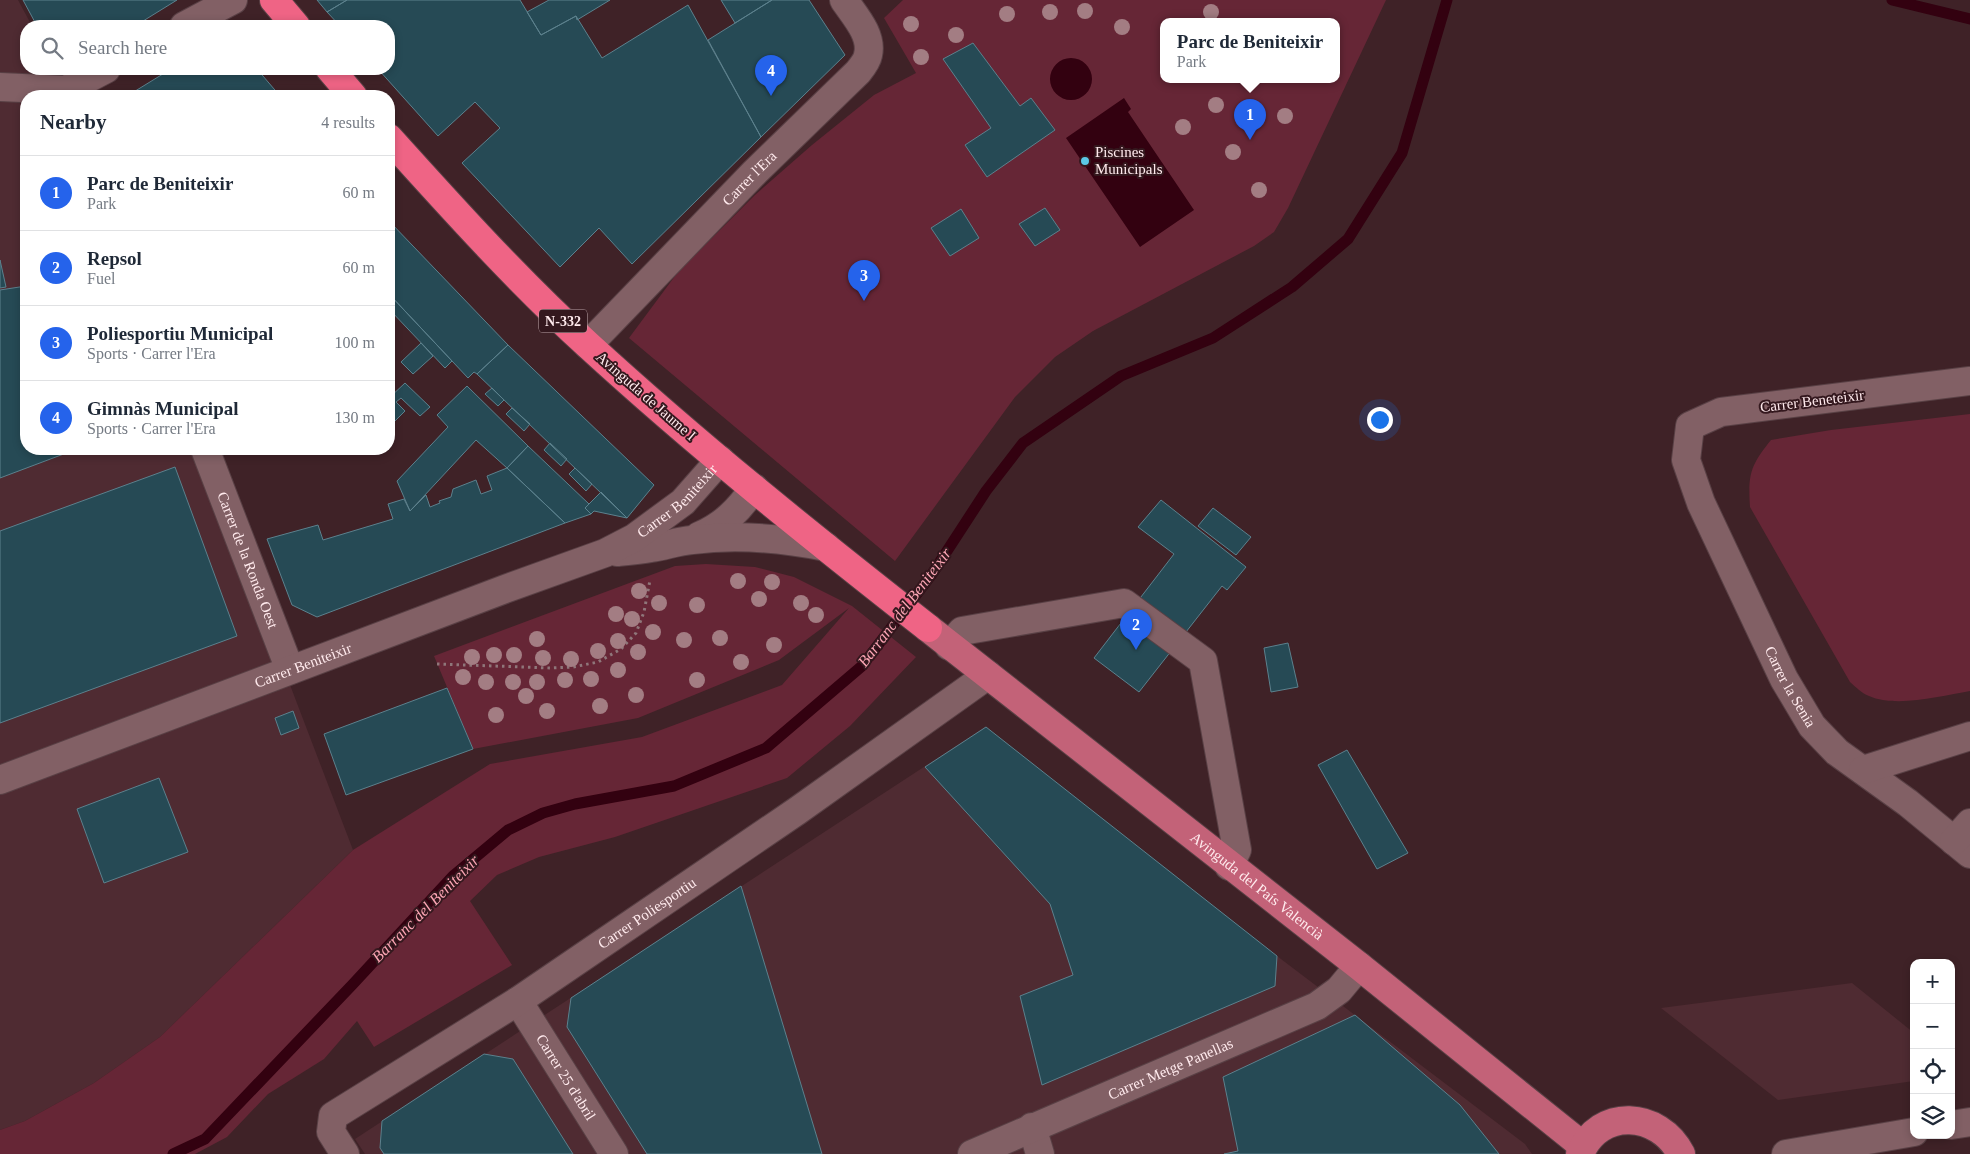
<!DOCTYPE html>
<meta charset="utf-8">
<style>
:root{--surface:#fff;--page:#f2f2f3;--text:#1f2937;--muted:#747a83;--line:#e0e1e3;--accent:#2563eb}
body{margin:0;font-family:"Times New Roman",serif;background:var(--page);color:var(--text)}
.controls{position:absolute;right:15px;bottom:15px;display:grid;overflow:hidden;border-radius:10px;box-shadow:0 2px 8px #0003}
.controls button{width:45px;height:45px;display:grid;place-items:center;padding:0;border:0;border-bottom:1px solid var(--line);background:var(--surface);color:var(--text);font:25px sans-serif}
.you{position:absolute;left:1379px;top:419px;width:18px;height:18px;margin:-12px;border:4px solid #fff;border-radius:50%;background:#1a73e8;box-shadow:0 0 0 8px #1a73e833}
.badge{display:grid;place-items:center;width:32px;height:32px;border-radius:50%;background:var(--accent);color:#fff;font-size:16px;font-weight:700}
.pin{position:absolute;translate:-50% -41px;filter:drop-shadow(0 1px 2px #0008)}
.pin::after{content:'';position:absolute;top:26px;width:18px;height:15px;background:inherit;clip-path:polygon(0 0,100% 0,50% 100%)}
.popup{position:absolute;left:1160px;top:18px;width:180px;height:65px;box-sizing:border-box;display:grid;place-content:center;border-radius:10px;background:var(--surface);filter:drop-shadow(0 1px 4px #0005);font-size:16px;white-space:nowrap;color:var(--muted)}
.popup b{font-size:19px;color:var(--text)}
.popup::after{content:'';position:absolute;left:50%;top:100%;margin-left:-10px;border:10px solid transparent;border-top-color:var(--surface)}
.list{margin:0;padding:0;list-style:none}
h2{display:flex;justify-content:space-between;align-items:center;height:65px;margin:0;padding:0 20px;font-size:21px}
h2 small{font-size:16px;font-weight:400;color:var(--muted)}
.list li{display:grid;grid-template-columns:32px 1fr auto;gap:15px;align-items:center;box-sizing:border-box;height:75px;padding:0 20px;border-top:1px solid var(--line)}
.list b{display:block;font-size:19px;white-space:nowrap}
.list p{margin:0;font-size:16px;white-space:nowrap;color:var(--muted)}
.list em{font-size:16px;font-style:normal;color:var(--muted)}
.icon{flex:none;width:28px;height:28px;fill:none;stroke:currentColor;stroke-width:2;stroke-linecap:round;stroke-linejoin:round}
.map{position:relative;flex:none;width:1970px;height:1154px;overflow:hidden}
.search{position:absolute;background:var(--surface);box-shadow:0 2px 8px #0003;left:20px;top:20px;width:375px;height:55px;display:flex;align-items:center;gap:12px;box-sizing:border-box;padding:0 18px;border-radius:20px;color:var(--muted);font-size:19px}
.panel{position:absolute;background:var(--surface);box-shadow:0 2px 8px #0003;left:20px;top:90px;width:375px;height:365px;border-radius:20px}
.map>svg:first-child{display:block}
.built{fill:#4f2b32}
.green{fill:#662636;fill-rule:evenodd}
.water{fill:#330110}
.lines{fill:none;stroke-linecap:round;stroke-linejoin:round}
.stream{stroke:#330110;stroke-width:11}
.building{fill:#264a55;stroke:#5c818d}
.minor-casing{stroke:#594045;stroke-width:30}
.major-casing{stroke:#594045;stroke-width:30}
.highway-casing{stroke:#594045;stroke-width:30}
.path{stroke:#8f767a;stroke-width:3;stroke-dasharray:2.5 4;stroke-linecap:butt}
.minor{stroke:#826065;stroke-width:28}
.major{stroke:#c36278;stroke-width:28}
.highway{stroke:#ef6485;stroke-width:28}
.tree{fill:#a37d83}
.poi-dot{fill:#5bc8e6;stroke:#34181e;stroke-width:2}
.labels{text-anchor:middle;stroke-width:4;stroke-linejoin:round;paint-order:stroke}
.shield{fill:#34181e;stroke:#c2abaf;stroke-width:1}
.shield-label{font-size:14px;font-weight:bold;fill:#ffeaed}
.poi-label{font-size:15px;fill:#ffeaed;stroke:#34181e;text-anchor:start}
.street-label{font-size:15px;fill:#ffeaed;stroke:#34181e}
.water-label{font-size:16px;font-style:italic;fill:#fda6b5;stroke:#34181e}
</style>
<div class="map">
<svg width="1970" height="1154" viewBox="0 0 1970 1154">
<rect width="100%" height="100%" fill="#3f2227"/>
<path class="built" d="M0,0H18L32,26H26V69H54L64,96H26V449H200L353,850L160,1037L94,1083L25,1121L0,1130Z
M985,727L1277,956L1525,1144L1532,1154H365L355,1139Z
M1852,983L1914,1033V1081L1778,1100L1661,1008Z"/>
<path class="green" d="M903,0H1386L1288,208L1274,232L1254,246L1093,331L1055,357L1015,397L895,561L629,338L678,272L755,195L812,145L874,95L916,73L884,18ZM1164,21H1336V79H1164Z
M1970,414V691C1941,696 1896,708 1869,696C1861,693 1856,687 1850,682L1750,507C1748,474 1750,466 1771,440L1831,430Z
M706,564L755,567L794,577L852,606L916,657L850,726L787,778L615,837L539,857L497,875L470,901L512,965L374,1047L357,1021L324,1059L268,1094L227,1137L195,1154H0V1130L25,1121L94,1083L160,1037L353,850L490,764L642,737L782,685L849,608L779,660L638,718L473,749L434,656L675,566Z"/>
<path class="water" d="M1050 79a21 21 0 1 1 42 0a21 21 0 1 1-42 0Z
M1124,98L1131,109L1128,112L1194,210L1140,247L1066,138Z"/>
<g class="lines">
<path class="stream" d="M1892,0L1970,19
M173,1154L205,1139L353,984L453,876L508,830L543,813L575,804L674,786L766,748L862,666L932,574L986,491L1023,443L1121,376L1213,338L1292,287L1348,239L1402,153L1447,0"/>
</g>
<path class="building" d="M23,0H177L135,26H37Z
M317,0H347L327,12Z
M347,0H520L541,35L576,16L602,58L688,5L761,137L632,264L599,228L560,267L462,163L500,128L475,102L438,136L378,69H389V26H340L327,12Z
M549,0H610L577,20L576,16L541,35L527,12Z
M721,0H772L735,23Z
M772,0H809L845,55L761,137L708,40Z
M973,43L1020,106L1031,98L1055,130L987,177L965,145L991,128L943,59Z
M171,69H257L280,96H141L132,93Z
M1045,208L1060,230L1035,246L1019,224Z
M961,209L979,238L950,256L931,228Z
M389,221L508,345L477,374L474,372L468,378L389,294Z
M0,260L6,287L0,288Z
M26,286V449H77L0,478V290Z
M389,294L452,361L445,368L389,309Z
M421,343L433,356L413,374L401,362Z
M508,345L654,485L627,518L477,374Z
M405,383L430,407L420,416L401,398L396,402L405,411L389,427V398Z
M467,386L528,446L507,468L476,440L410,511L397,481L448,427L437,415Z
M492,388L504,400L498,406L485,394Z
M512,408L530,424L524,431L506,414Z
M550,443L567,459L561,466L544,450Z
M528,446L589,504L585,508L591,514L565,523L507,468Z
M175,467L237,636L0,723V531Z
M507,468L565,523L317,617L292,605L267,539L318,525L323,540L393,519L388,504L404,499L410,511L426,495L430,507L440,503L439,501L451,497L453,489L476,480L481,494L492,490L487,476Z
M575,468L592,484L586,491L569,474Z
M601,492L627,518L594,511L591,514L585,508Z
M1161,500L1246,567L1227,590L1222,586L1139,692L1094,658L1174,554L1138,527Z
M1213,508L1251,537L1236,555L1198,526Z
M1288,643L1298,687L1271,692L1264,648Z
M447,688L473,749L346,795L324,734Z
M293,711L299,728L281,735L275,718Z
M986,727L1277,956L1275,986L1042,1085L1020,996L1073,975L1050,904L925,767Z
M1347,750L1408,853L1377,869L1318,765Z
M159,778L188,852L104,883L77,809Z
M741,886L822,1154H647L567,1027L571,998Z
M1355,1015L1460,1105L1499,1154H1224L1238,1151L1223,1077Z
M484,1054L513,1059L573,1154H384L380,1148L382,1121Z"/>
<g class="lines">
<defs>
<g id="minor">
<path d="M184,26L233,0"/>
<path d="M0,87L66,90L106,69"/>
<path id="s1" d="M588,345L755,172L858,72C862,67 867,61 868,55C873,35 854,15 844,0"/>
<path id="s2" d="M1970,381L1721,412L1690,426L1686,460L1701,503L1784,679L1812,726L1837,752L1908,803L1970,854"/>
<path id="s3" d="M205,449L290,670"/>
<path d="M699,536C723,526 739,510 754,488"/>
<path d="M617,552C628,551 640,550 651,548C665,546 678,541 692,540C737,534 781,538 826,547"/>
<path d="M949,646L962,631L1124,603L1203,661L1237,850L1229,866"/>
<path d="M1863,770L1970,736"/>
<path id="s4" d="M0,780L505,589L605,553L634,538L683,502L720,460"/>
<path d="M1954,841L1970,823"/>
<path id="s5" d="M518,1001L614,1154"/>
<path d="M1951,1125L1970,1122"/>
<path d="M1032,1127L1040,1154"/>
<path id="s6" d="M345,1154L331,1132L333,1116L518,1001L797,811L988,675"/>
<path id="s7" d="M972,1154L1317,1006L1339,990L1359,966"/>
<path d="M1786,1154L1914,1132"/>
</g>
<g id="major">
<path id="s8" d="M928,628L1359,966L1583,1146"/>
<path d="M1580,1154C1599,1107 1659,1111 1681,1154"/>
</g>
<path id="highway" d="M274,0L296,26
M330,69L353,96
M389,138C453,209 517,280 588,345C697,445 812,537 928,628"/>
</defs>
<use href="#minor" class="minor-casing"/>
<use href="#major" class="major-casing"/>
<use href="#highway" class="highway-casing"/>
<path class="path" d="M437,664L551,668L573,667L598,662L621,649L636,633L644,612L650,580"/>
<use href="#minor" class="minor"/>
<use href="#major" class="major"/>
<use href="#highway" class="highway"/>
</g>
<g class="tree">
<circle cx="1085" cy="11" r="8"/>
<circle cx="1050" cy="12" r="8"/>
<circle cx="1211" cy="12" r="8"/>
<circle cx="1007" cy="14" r="8"/>
<circle cx="911" cy="24" r="8"/>
<circle cx="1122" cy="27" r="8"/>
<circle cx="956" cy="35" r="8"/>
<circle cx="921" cy="57" r="8"/>
<circle cx="1216" cy="105" r="8"/>
<circle cx="1285" cy="116" r="8"/>
<circle cx="1183" cy="127" r="8"/>
<circle cx="1233" cy="152" r="8"/>
<circle cx="1259" cy="190" r="8"/>
<circle cx="738" cy="581" r="8"/>
<circle cx="772" cy="582" r="8"/>
<circle cx="639" cy="591" r="8"/>
<circle cx="759" cy="599" r="8"/>
<circle cx="659" cy="603" r="8"/>
<circle cx="801" cy="603" r="8"/>
<circle cx="697" cy="605" r="8"/>
<circle cx="616" cy="614" r="8"/>
<circle cx="816" cy="615" r="8"/>
<circle cx="632" cy="619" r="8"/>
<circle cx="653" cy="632" r="8"/>
<circle cx="720" cy="638" r="8"/>
<circle cx="537" cy="639" r="8"/>
<circle cx="684" cy="640" r="8"/>
<circle cx="618" cy="641" r="8"/>
<circle cx="774" cy="645" r="8"/>
<circle cx="598" cy="651" r="8"/>
<circle cx="638" cy="652" r="8"/>
<circle cx="494" cy="655" r="8"/>
<circle cx="514" cy="655" r="8"/>
<circle cx="472" cy="657" r="8"/>
<circle cx="543" cy="658" r="8"/>
<circle cx="571" cy="659" r="8"/>
<circle cx="741" cy="662" r="8"/>
<circle cx="618" cy="670" r="8"/>
<circle cx="463" cy="677" r="8"/>
<circle cx="591" cy="679" r="8"/>
<circle cx="565" cy="680" r="8"/>
<circle cx="697" cy="680" r="8"/>
<circle cx="486" cy="682" r="8"/>
<circle cx="513" cy="682" r="8"/>
<circle cx="537" cy="682" r="8"/>
<circle cx="636" cy="695" r="8"/>
<circle cx="526" cy="696" r="8"/>
<circle cx="600" cy="706" r="8"/>
<circle cx="547" cy="711" r="8"/>
<circle cx="496" cy="715" r="8"/>
</g>
<circle class="poi-dot" cx="1085" cy="161" r="5"/>
<g class="labels">
<rect class="shield" x="539" y="309.5" width="48" height="23" rx="4"/>
<g class="shield-label">
<text x="563" y="326">N-332</text>
</g>
<g class="poi-label">
<text x="1095" y="157">Piscines<tspan x="1095" dy="17">Municipals</tspan></text>
</g>
<g class="street-label">
<text dy="5" stroke="none"><textPath href="#s1" startOffset="232">Carrer l'Era</textPath></text>
<text transform="translate(646 396) rotate(41)" y="5">Avinguda de Jaume I</text>
<text transform="translate(1812 401) rotate(-7)" y="5">Carrer Beneteixir</text>
<text dy="5" stroke="none"><textPath href="#s4" startOffset="736">Carrer Beniteixir</textPath></text>
<text dy="5" stroke="none"><textPath href="#s3" startOffset="119">Carrer de la Ronda Oest</textPath></text>
<text dy="5" stroke="none"><textPath href="#s4" startOffset="324">Carrer Beniteixir</textPath></text>
<text dy="5" stroke="none"><textPath href="#s2" startOffset="569">Carrer la Senia</textPath></text>
<text dy="5" stroke="none"><textPath href="#s8" startOffset="418">Avinguda del País Valencià</textPath></text>
<text dy="5" stroke="none"><textPath href="#s6" startOffset="416">Carrer Poliesportiu</textPath></text>
<text dy="5" stroke="none"><textPath href="#s7" startOffset="216">Carrer Metge Panellas</textPath></text>
<text dy="5" stroke="none"><textPath href="#s5" startOffset="90">Carrer 25 d'abril</textPath></text>
</g>
<g class="water-label">
<text transform="translate(904 607) rotate(-53)" y="6">Barranc del Beniteixir</text>
<text transform="translate(425 908) rotate(-45)" y="6">Barranc del Beniteixir</text>
</g>
</g>
</svg>
<div class="controls">
<button>+</button>
<button>−</button>
<button><svg class="icon" aria-label="locate" viewBox="0 0 24 24"><circle cx="12" cy="12" r="6"/><path d="M12 2v4M12 18v4M2 12h4M18 12h4"/></svg></button>
<button><svg class="icon" aria-label="layers" viewBox="0 0 24 24"><path d="M12 4l9 5-9 5-9-5zM3 14l9 5 9-5"/></svg></button>
</div>
<div class="you"></div>
<div class="pin badge" style="left:1250px;top:140px">1</div>
<div class="popup"><b>Parc de Beniteixir</b>Park</div>
<div class="pin badge" style="left:1136px;top:650px">2</div>
<div class="pin badge" style="left:864px;top:301px">3</div>
<div class="pin badge" style="left:771px;top:96px">4</div>
<div class="search"><svg class="icon" aria-label="search" viewBox="0 0 24 24"><circle cx="10" cy="10" r="6"/><path d="M15 15l6 6"/></svg>Search here</div>
<section class="panel">
<h2>Nearby<small>4 results</small></h2>
<ul class="list">
<li><span class="badge">1</span><div><b>Parc de Beniteixir</b><p>Park</p></div><em>60 m</em></li>
<li><span class="badge">2</span><div><b>Repsol</b><p>Fuel</p></div><em>60 m</em></li>
<li><span class="badge">3</span><div><b>Poliesportiu Municipal</b><p>Sports · Carrer l'Era</p></div><em>100 m</em></li>
<li><span class="badge">4</span><div><b>Gimnàs Municipal</b><p>Sports · Carrer l'Era</p></div><em>130 m</em></li>
</ul>
</section>
</div>
